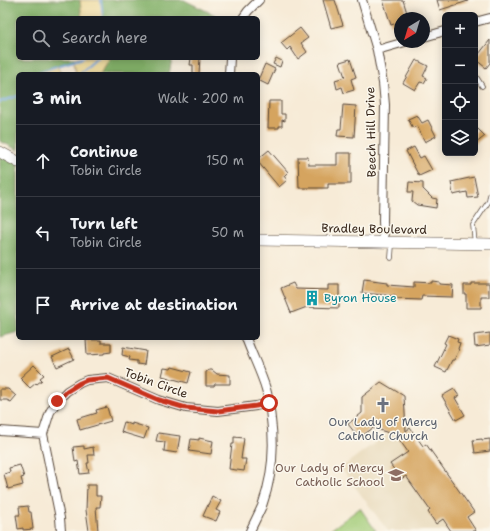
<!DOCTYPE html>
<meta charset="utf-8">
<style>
:root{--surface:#171b24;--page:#20242c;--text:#f1f3f6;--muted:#9ea1a6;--line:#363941}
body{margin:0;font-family:"Shantell Sans",sans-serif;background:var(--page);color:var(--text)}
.controls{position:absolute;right:12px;top:12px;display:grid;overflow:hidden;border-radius:6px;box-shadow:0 2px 10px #0003}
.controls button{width:36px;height:36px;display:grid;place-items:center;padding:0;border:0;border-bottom:1px solid var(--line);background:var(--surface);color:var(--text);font:20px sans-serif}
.compass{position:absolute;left:394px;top:12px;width:36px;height:36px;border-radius:50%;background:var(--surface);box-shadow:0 2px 10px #0003;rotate:218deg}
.stop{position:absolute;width:12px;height:12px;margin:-9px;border:3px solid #c8321e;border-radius:50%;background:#fff}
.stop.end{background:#c8321e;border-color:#fff;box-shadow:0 1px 4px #0008}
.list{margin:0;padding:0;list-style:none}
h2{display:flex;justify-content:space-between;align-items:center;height:52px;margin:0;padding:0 16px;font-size:17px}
h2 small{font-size:13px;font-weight:400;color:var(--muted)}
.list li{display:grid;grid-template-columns:26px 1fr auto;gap:12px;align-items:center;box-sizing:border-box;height:72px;padding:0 16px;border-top:1px solid var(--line)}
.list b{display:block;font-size:15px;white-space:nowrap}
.list p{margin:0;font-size:13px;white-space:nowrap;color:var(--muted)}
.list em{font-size:13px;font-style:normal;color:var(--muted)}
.icon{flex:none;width:22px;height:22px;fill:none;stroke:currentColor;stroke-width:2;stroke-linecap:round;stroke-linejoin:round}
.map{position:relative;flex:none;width:490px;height:531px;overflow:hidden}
.search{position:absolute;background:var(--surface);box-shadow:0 2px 10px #0003;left:16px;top:16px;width:244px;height:44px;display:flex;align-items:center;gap:10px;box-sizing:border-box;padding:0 14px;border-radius:6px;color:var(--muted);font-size:15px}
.panel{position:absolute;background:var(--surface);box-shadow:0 2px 10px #0003;left:16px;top:72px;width:244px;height:268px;border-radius:6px}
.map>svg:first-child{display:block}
.built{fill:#e8d9ba}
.green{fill:#a3cc78;stroke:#6f7b4b}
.forest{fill:#82b068;stroke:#5e6d43}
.sand{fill:#eeda9e;stroke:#94825e}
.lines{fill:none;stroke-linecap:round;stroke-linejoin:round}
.stream{stroke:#78aae3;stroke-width:2}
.building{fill:#d5a45f}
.service-casing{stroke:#57473a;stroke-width:5.5}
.minor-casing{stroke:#57473a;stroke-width:10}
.secondary-casing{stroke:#57473a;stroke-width:12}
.service{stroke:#fff;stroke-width:4}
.minor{stroke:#fff;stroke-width:8}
.secondary{stroke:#fff;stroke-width:11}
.route{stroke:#c8321e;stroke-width:5}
.labels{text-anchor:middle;stroke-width:3;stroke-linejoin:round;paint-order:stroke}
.street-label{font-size:12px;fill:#3b2a1e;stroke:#fbf7ec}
.culture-label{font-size:12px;fill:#0d838f;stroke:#fbf7ec;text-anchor:start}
.worship-label{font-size:12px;fill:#5b616d;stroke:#fbf7ec}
.education-label{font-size:12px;fill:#785e54;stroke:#fbf7ec;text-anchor:end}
</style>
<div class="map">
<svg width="490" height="531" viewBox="0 0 490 531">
<rect width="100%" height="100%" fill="#fbf7ec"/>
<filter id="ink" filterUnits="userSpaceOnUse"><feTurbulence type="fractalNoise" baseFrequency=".025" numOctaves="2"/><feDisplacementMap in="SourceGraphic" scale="8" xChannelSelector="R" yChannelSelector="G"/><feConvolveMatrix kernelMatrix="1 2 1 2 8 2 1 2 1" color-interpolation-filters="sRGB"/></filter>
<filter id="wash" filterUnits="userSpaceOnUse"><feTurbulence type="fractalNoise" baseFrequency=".012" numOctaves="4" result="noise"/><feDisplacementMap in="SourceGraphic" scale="16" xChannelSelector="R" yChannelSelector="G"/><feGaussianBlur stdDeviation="0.9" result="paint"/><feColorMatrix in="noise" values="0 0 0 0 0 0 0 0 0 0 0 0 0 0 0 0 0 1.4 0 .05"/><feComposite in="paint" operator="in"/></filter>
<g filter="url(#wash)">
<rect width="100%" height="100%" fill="#f7ebd7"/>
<path class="built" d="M406,422L422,446L426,444L474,512L467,517L476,531H388L341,468L366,449Z"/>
<path class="green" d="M360,508L376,531H329Z"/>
<path class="forest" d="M0,0H80L82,18H18V58H75L74,61L41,71L37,74H18V150L0,141Z
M101,0H184L221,18H103Z
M110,58H172L169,74H100Z
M0,152L18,162V332L0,337Z"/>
<path class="sand" d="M80,0H101L103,18H82Z
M75,58H110L100,74H76L74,61Z
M59,65L60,74H37L41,71Z"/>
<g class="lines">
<path class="stream" d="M101,0L103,18
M37,74L41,71L83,58
M79,74L95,60L97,58
M0,102L18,96"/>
</g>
<g id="blocks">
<path class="building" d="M323,0H335L343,25L331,28Z
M383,0H403L407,13L402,14L403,18H400V22L391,25Z
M437,0H468V1L440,10Z
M300,28L308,38L301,43L307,52L298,59L290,47L287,50L281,43Z
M490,40V63L486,68L475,59Z
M191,58H200L199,74H193V65H190Z
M276,58L282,61L280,67L273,64Z
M350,59L356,77L351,79L354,90L344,93L342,87L337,89L335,80L345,77L340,62Z
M416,60L428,66L423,76L427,78L424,83L420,82L415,90L403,83Z
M265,64L275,69L268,85L258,80Z
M269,101H281V114H285V121L282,120V126H279V128H268Z
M343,105L356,106L354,137L337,136L338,129H341Z
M417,115L422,123L428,120L436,136L425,142L417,126L413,128L408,119Z
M478,129L485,136L475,144V131Z
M414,147L420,158L424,156L432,170L419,176L406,151Z
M269,150L288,172L284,176L287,180L279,187L258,162V159Z
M337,153H351V184H328V188H299L298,157H308L309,165H337Z
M474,177L478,197L468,198L467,192L453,195L451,182Z
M409,182L423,183V189L432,198L437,199L436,208L417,205L412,201L413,192H408Z
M364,280L387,283V285L414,287V282L431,283V281L439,282V284L453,285L452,297L422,296L421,300L395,299V296L362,293Z
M293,283L296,289L328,290V285H339V308L307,307L291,313L281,288Z
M471,283H489V297H481V308H466V294H464V285H471Z
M490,333V345L475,347L474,335Z
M448,335L458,339L457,342L460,343L458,349L459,350L454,360H452L446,372L435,367L446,344L444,343Z
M86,340H101V343H111V352L104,353V354L87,355Z
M123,347L146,351L144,365L137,364V361L129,360L130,357L122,355Z
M69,349L74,359L57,367L52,357Z
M34,365L44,375L40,378L42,380L37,384L36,383L30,388L20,378Z
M172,367L191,372L188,383L162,376L164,368L171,369Z
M209,370H212L217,374L230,375V384H215L214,386H206V372Z
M381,382L404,396L406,431L410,428L423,446L426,444L474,512L467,517L476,531H451L443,519L436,524L428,512L430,510L406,476L401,479L390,464L408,452L393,431L389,433L373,428L359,438L348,424L362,413V397Z
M0,389H8L16,396L11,402L7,400H0Z
M454,389L459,396L455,398L465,415L456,420L442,396Z
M107,407L111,421L80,430L77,419L97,413L96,410Z
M124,422L132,425V423L148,428L144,439L121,432Z
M158,433L180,436L177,453L164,451L165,442L156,441Z
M234,437L244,438L241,459H246L244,471L229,469L232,444H234Z
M199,438L213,441L211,454L189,451L191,439L199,440Z
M482,439V440L490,439V451L475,453L473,440Z
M84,446V449L93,447L94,455H88L89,463H87L89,473L80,474L78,461L75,462L73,447Z
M20,465L24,477L21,478L23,485L8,489L4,474L10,472L9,468Z
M87,485H96V496H101L100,507H96L98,531H89L86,510Z
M212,496L221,501L216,510L220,512L216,521L203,516Z
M28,506L29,512H31L33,529L23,530V528L18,529L16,515H20L19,507Z"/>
</g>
</g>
<g filter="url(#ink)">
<use href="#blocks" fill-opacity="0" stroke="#57473a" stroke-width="1"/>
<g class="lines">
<defs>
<path id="service" d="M475,75L482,86
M475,244L473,225L489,201L490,195
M391,258L392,244"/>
<path id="minor" d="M362,0L377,50L383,83L385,105L383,221L384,242
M243,18L248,11L259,0
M475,22L490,18
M424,37L445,31
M377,50L405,42
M229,74L230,58
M246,338C252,355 261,372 266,389C269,399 270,409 271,419C275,449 272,478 262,506C258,515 254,523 250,531
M0,431L43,434
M61,531L60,518L43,434L50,412L57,401L67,391L80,383L87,380L108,378L159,400L186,408L218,411L256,406L269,403"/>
<path id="secondary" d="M0,152L18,162
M258,240L490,244"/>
</defs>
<use href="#service" class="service-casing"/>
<use href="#minor" class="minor-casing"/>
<use href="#secondary" class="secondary-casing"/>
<use href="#service" class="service"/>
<use href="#minor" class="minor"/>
<use href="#secondary" class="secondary"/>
</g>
</g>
<g class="lines" filter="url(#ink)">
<path class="route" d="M57,401L67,391L80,383L87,380L108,378L159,400L186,408L218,411L256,406L269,403"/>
</g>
<defs>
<symbol id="building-bare" viewBox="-9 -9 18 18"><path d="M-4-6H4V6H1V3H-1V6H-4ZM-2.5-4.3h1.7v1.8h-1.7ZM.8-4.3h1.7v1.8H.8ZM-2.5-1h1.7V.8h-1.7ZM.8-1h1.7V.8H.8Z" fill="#0f9aa8" stroke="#fbf7ec" stroke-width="2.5" paint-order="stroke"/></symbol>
<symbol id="church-bare" viewBox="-9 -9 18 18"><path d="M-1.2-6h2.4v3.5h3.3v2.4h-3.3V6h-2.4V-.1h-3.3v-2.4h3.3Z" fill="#6b7280" stroke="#fbf7ec" stroke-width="2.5" paint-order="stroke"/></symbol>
<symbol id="school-bare" viewBox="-9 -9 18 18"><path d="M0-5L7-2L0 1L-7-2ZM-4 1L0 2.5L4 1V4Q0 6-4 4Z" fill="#8d6e63" stroke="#fbf7ec" stroke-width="2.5" paint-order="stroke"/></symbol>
</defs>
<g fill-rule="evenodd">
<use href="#building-bare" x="301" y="287" width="22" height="22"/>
<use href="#church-bare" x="372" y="394" width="22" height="22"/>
<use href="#school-bare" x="385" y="464" width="22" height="22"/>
</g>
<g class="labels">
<g class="street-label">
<text transform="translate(371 132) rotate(-91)" y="4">Beech Hill Drive</text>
<text transform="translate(374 229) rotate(1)" y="4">Bradley Boulevard</text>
<text transform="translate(156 383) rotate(20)" y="4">Tobin Circle</text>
</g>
<g class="culture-label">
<text x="324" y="302">Byron House</text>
</g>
<g class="worship-label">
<text x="383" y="426">Our Lady of Mercy<tspan x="383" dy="14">Catholic Church</tspan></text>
</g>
<g class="education-label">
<text x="384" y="472">Our Lady of Mercy<tspan x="384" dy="14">Catholic School</tspan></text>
</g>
</g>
</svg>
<div class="controls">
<button>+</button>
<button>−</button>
<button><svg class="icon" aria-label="locate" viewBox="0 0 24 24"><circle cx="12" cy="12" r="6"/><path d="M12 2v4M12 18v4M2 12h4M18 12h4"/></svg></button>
<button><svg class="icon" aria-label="layers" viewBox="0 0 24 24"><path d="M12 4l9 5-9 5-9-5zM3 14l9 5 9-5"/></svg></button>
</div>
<svg class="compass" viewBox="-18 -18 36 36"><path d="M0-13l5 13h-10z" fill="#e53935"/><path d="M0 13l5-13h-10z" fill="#9ea1a6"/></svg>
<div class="stop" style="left:269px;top:403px"></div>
<div class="stop end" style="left:57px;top:401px"></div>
<div class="search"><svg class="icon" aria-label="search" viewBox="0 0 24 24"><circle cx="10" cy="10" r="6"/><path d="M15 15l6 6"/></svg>Search here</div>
<section class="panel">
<h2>3 min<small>Walk · 200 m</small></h2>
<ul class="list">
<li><svg class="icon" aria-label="ahead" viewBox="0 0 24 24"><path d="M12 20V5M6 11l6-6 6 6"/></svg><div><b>Continue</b><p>Tobin Circle</p></div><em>150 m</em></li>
<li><svg class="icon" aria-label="left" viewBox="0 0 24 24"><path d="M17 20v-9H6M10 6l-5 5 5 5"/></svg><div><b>Turn left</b><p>Tobin Circle</p></div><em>50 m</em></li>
<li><svg class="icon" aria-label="arrive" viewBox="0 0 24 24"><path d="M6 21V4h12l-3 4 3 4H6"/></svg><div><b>Arrive at destination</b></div></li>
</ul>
</section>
</div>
